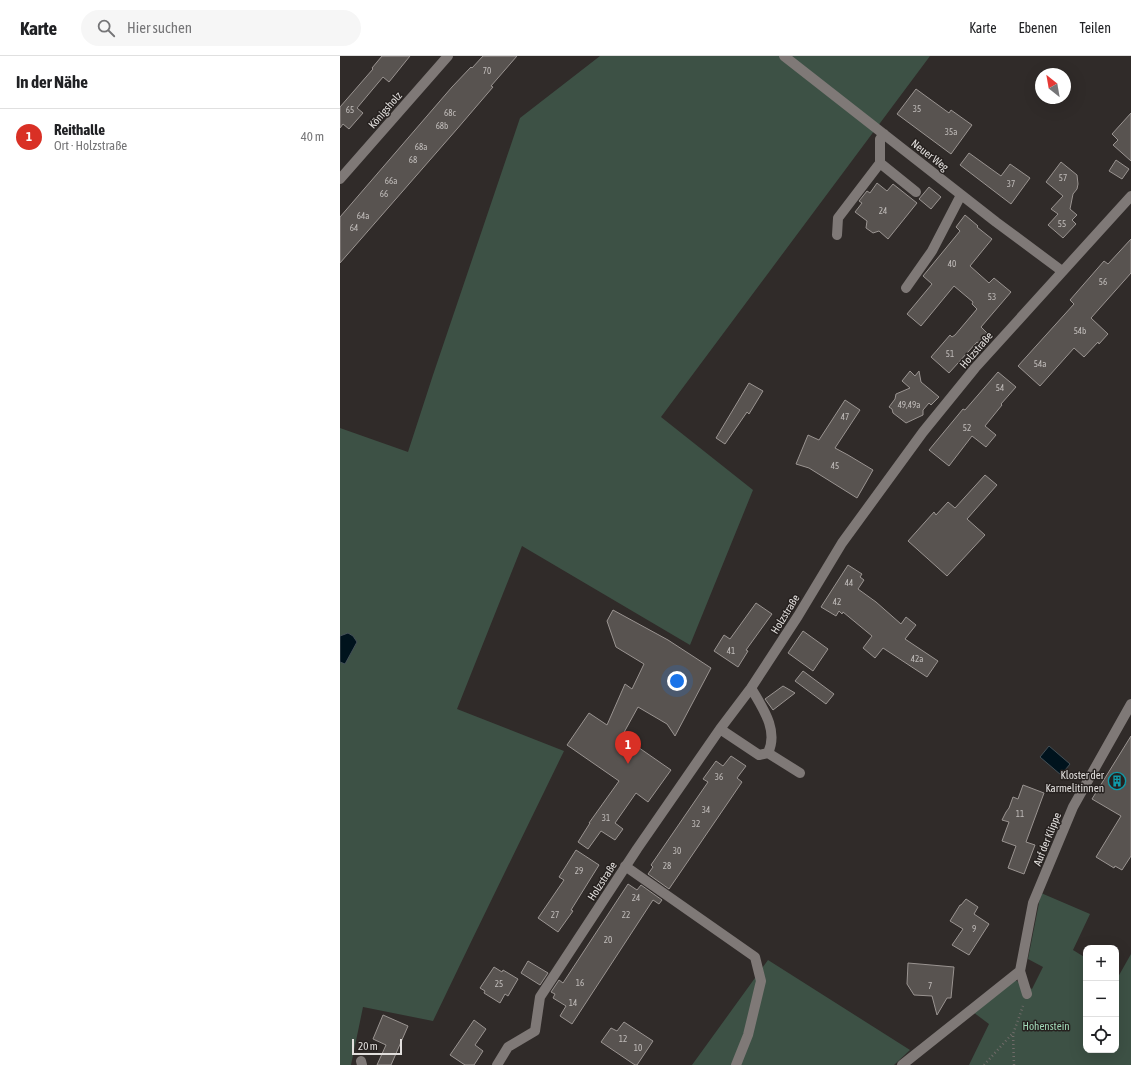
<!DOCTYPE html>
<html lang="de">
<meta charset="utf-8">
<style>
:root{--surface:#fff;--page:#f6f6f6;--text:#202124;--muted:#757577;--line:#e0e0e0;--accent:#d93025}
body{margin:0;font-family:"Asap Condensed",sans-serif;background:var(--page);color:var(--text)}
.controls{position:absolute;right:12px;bottom:12px;display:grid;overflow:hidden;border-radius:8px;box-shadow:0 4px 16px #0002}
.controls button{width:36px;height:36px;display:grid;place-items:center;padding:0;border:0;border-bottom:1px solid var(--line);background:var(--surface);color:var(--text);font:20px sans-serif}
.compass{position:absolute;left:695px;top:12px;width:36px;height:36px;border-radius:50%;background:var(--surface);box-shadow:0 4px 16px #0002;rotate:329deg}
.scale{position:absolute;left:12px;bottom:10px;width:50px;box-sizing:border-box;padding-left:4px;border:2px solid #e2dfdd;border-top:0;font-size:11px;line-height:14px;white-space:nowrap;color:#e2dfdd;-webkit-text-stroke:3px #26211f;paint-order:stroke}
.you{position:absolute;left:337px;top:625px;width:14px;height:14px;margin:-10px;border:3px solid #fff;border-radius:50%;background:#1a73e8;box-shadow:0 0 0 6px #1a73e833}
.badge{display:grid;place-items:center;width:26px;height:26px;border-radius:50%;background:var(--accent);color:#fff;font-size:13px;font-weight:700}
.pin{position:absolute;translate:-50% -33px;filter:drop-shadow(0 1px 2px #0008)}
.pin::after{content:'';position:absolute;top:21px;width:14px;height:12px;background:inherit;clip-path:polygon(0 0,100% 0,50% 100%)}
.list{margin:0;padding:0;list-style:none}
h2{display:flex;justify-content:space-between;align-items:center;height:52px;margin:0;padding:0 16px;font-size:17px}
h2 small{font-size:13px;font-weight:400;color:var(--muted)}
.list li{display:grid;grid-template-columns:26px 1fr auto;gap:12px;align-items:center;box-sizing:border-box;height:56px;padding:0 16px;border-top:1px solid var(--line)}
.list b{display:block;font-size:15px;white-space:nowrap}
.list p{margin:0;font-size:13px;white-space:nowrap;color:var(--muted)}
.list em{font-size:13px;font-style:normal;color:var(--muted)}
.icon{flex:none;width:22px;height:22px;fill:none;stroke:currentColor;stroke-width:2;stroke-linecap:round;stroke-linejoin:round}
.map{position:relative;flex:none;width:791px;height:1009px;overflow:hidden}
header{display:flex;align-items:center;gap:24px;box-sizing:border-box;height:56px;padding:0 20px;background:var(--surface);border-bottom:1px solid var(--line)}
header strong{font-size:19px}
nav{display:flex;gap:22px;margin-inline-start:auto;font-size:14px}
.search{width:280px;height:36px;background:var(--page);display:flex;align-items:center;gap:10px;box-sizing:border-box;padding:0 14px;border-radius:22px;color:var(--muted);font-size:15px}
main{display:flex}
aside{flex:1;background:var(--surface)}
.map>svg:first-child{display:block}
.green{fill:#3d5145}
.water{fill:#00131d;stroke:#445057}
.building{fill:#585350;stroke:#9a9491}
.lines{fill:none;stroke-linecap:round;stroke-linejoin:round}
.path{stroke:#706b69;stroke-width:2.5;stroke-dasharray:1 3;stroke-linecap:butt}
.minor{stroke:#7f7977;stroke-width:10}
.labels{text-anchor:middle;stroke-width:3;stroke-linejoin:round;paint-order:stroke}
.number-label{font-size:9px;fill:#c0bcba}
.street-label{font-size:11px;fill:#e2dfdd;stroke:#26211f}
.poi-label{font-size:11px;fill:#e2dfdd;stroke:#26211f;text-anchor:end}
.park-label{font-size:11px;fill:#a0d8b7;stroke:#26211f}
</style>
<header>
<strong>Karte</strong>
<div class="search"><svg class="icon" aria-label="search" viewBox="0 0 24 24"><circle cx="10" cy="10" r="6"/><path d="M15 15l6 6"/></svg>Hier suchen</div>
<nav><a>Karte</a><a>Ebenen</a><a>Teilen</a></nav>
</header>
<main>
<aside>
<h2>In der Nähe<small></small></h2>
<ul class="list">
<li><span class="badge">1</span><div><b>Reithalle</b><p>Ort · Holzstraße</p></div><em>40 m</em></li>
</ul>
</aside>
<div class="map">
<svg width="791" height="1009" viewBox="0 0 791 1009">
<rect width="100%" height="100%" fill="#302b29"/>
<path class="green" d="M260,0H590L321,361L413,434L350,589L182,490L117,653L224,695L130,888L93,965L23,951L11,1009H0V372L68,396L93,319L180,62Z
M701,837L750,858L733,894L746,902V994H776V920L778,921L791,898V1009H629L649,968L633,956L675,924L692,933L703,911L688,903Z
M428,904L570,994L554,1009H352Z"/>
<path class="water" d="M8,577L13,580L17,586L5,608L0,606V580Z
M709,690L730,708L721,719L700,701Z"/>
<path class="building" d="M42,0H70L49,26L43,21L17,52L23,57L9,73L3,68L0,72V51L33,13L32,12Z
M143,0H177L151,30L153,31L117,73L0,207V161L112,31L131,11L132,12Z
M576,33L609,57L611,54L632,69L611,98L557,58Z
M791,57V105L773,89L778,84L772,78Z
M629,97L661,120L670,108L690,122L671,148L620,109Z
M776,104L789,113L782,123L769,115Z
M721,106L737,119L738,128L737,133L733,138L730,153L737,159L732,164L736,168L723,182L708,169L718,158L711,153L723,140L706,126Z
M537,127L547,135L553,128L577,147L548,183L539,175L533,177L526,172L527,165L515,156L522,147L519,145L527,135L530,137Z
M589,131L601,141L591,153L579,143Z
M625,159L638,170L637,171L652,183L630,210L649,227L654,222L671,236L641,271L648,278L640,288L637,286L609,317L591,301L610,279L612,281L615,279L637,253L632,248L633,246L614,230L581,270L567,258L592,228L583,220L620,175L616,171Z
M791,183V217L751,262L768,278L759,288L758,286L744,301L734,292L700,330L678,310L734,248L730,244L764,205L768,208Z
M570,315L575,320L579,315L581,326L599,341L591,349L589,347L583,354V359L566,367L553,357L552,353L549,351L555,343L556,338L570,332L562,325Z
M658,316L676,331L661,348L662,349L645,370L656,379L646,391L632,380L609,410L589,394L623,353L625,354Z
M409,327L423,335L409,358L407,356L385,388L376,382Z
M505,344L520,354L495,392L508,399L533,414L517,442L469,412L456,408L468,379L479,384Z
M645,419L657,429L627,463L645,479L607,520L568,485L594,456L596,459L608,446L615,452Z
M508,509L522,518L520,521L524,524L518,533L536,546L561,568L566,561L576,569L565,583L598,605L587,621L543,592L535,602L523,592L532,580L503,556L502,558L499,555L496,560L481,551Z
M416,547L432,558L406,594L408,595L398,611L374,595L384,579L390,583Z
M273,554L328,584L371,612L335,680L327,668L298,651L282,680L331,714L308,746L296,737L275,767L283,773L275,784L261,775L248,793L238,786L250,767H249L279,725L227,689L249,657L267,669L285,628L292,633L304,608L276,591L267,565Z
M463,575L488,593L473,615L448,597Z
M463,615L494,638L486,648L455,625Z
M443,630L455,637L433,654L425,643Z
M791,680V800L782,814L775,810L774,812L756,801L781,760L752,743Z
M391,700L406,710L397,722L402,726L329,833L308,818L313,811L311,809L368,726L363,723L376,705L383,710Z
M683,729L704,737L686,786L695,789L684,818L668,812L676,790L662,785L669,766L662,764L666,756L669,752L673,741L678,743Z
M236,794L259,809L231,854L233,855L218,876L198,862L224,824L219,821Z
M288,828L297,834L301,829L322,844L319,848L313,844L232,968L220,960L226,950L213,942L215,938L211,936L219,924L223,927Z
M626,843L638,851L634,858L649,868L629,899L612,889L623,873L610,865L620,849H621Z
M188,905L208,917L200,929L181,917Z
M568,907L614,911L611,942H607L597,959L592,940L574,939L567,928Z
M154,911L162,916L163,914L178,923L168,940L165,938L160,947L144,937L145,935L140,932Z
M43,959L68,970L51,1009H37L46,989L33,983Z
M134,964L146,973L135,989L143,995L134,1009H125L110,999Z
M284,966L313,985L297,1009H295L261,986L271,972L277,975Z"/>
<g class="lines">
<path class="path" d="M644,1009L672,978
M674,1009L673,978L683,950"/>
<path class="minor" d="M444,0L656,166L722,215
M544,78L540,83V107L576,136
M0,123L108,0
M497,179L498,162L540,107
M566,232L592,195L621,139
M380,673L419,699L428,697C439,674 422,651 411,632
M428,697L460,717
M285,810L415,901L421,925L408,979L396,1009
M687,938L680,915L693,847L733,751L791,648
M21,1005L22,1009
M157,1009L168,991L195,975L200,941L297,793L380,673L411,632L458,560L502,487L583,376L635,312L791,140
M562,1009L680,915"/>
</g>
<defs>
<symbol id="building-ring" viewBox="-11 -11 22 22"><circle r="9.5" fill="#26211f" stroke="#0f9aa8" stroke-width="1.5"/><path d="M-4-6H4V6H1V3H-1V6H-4ZM-2.5-4.3h1.7v1.8h-1.7ZM.8-4.3h1.7v1.8H.8ZM-2.5-1h1.7V.8h-1.7ZM.8-1h1.7V.8H.8Z" fill="#0f9aa8"/></symbol>
</defs>
<g fill-rule="evenodd">
<use href="#building-ring" x="767" y="715" width="20" height="20"/>
</g>
<g class="labels">
<g class="number-label">
<text x="147" y="18">70</text>
<text x="577" y="56">35</text>
<text x="10" y="57">65</text>
<text x="110" y="60">68c</text>
<text x="102" y="73">68b</text>
<text x="611" y="79">35a</text>
<text x="81" y="94">68a</text>
<text x="73" y="107">68</text>
<text x="723" y="125">57</text>
<text x="51" y="128">66a</text>
<text x="671" y="131">37</text>
<text x="44" y="141">66</text>
<text x="543" y="158">24</text>
<text x="23" y="163">64a</text>
<text x="722" y="171">55</text>
<text x="14" y="175">64</text>
<text x="612" y="211">40</text>
<text x="763" y="229">56</text>
<text x="652" y="244">53</text>
<text x="740" y="278">54b</text>
<text x="610" y="301">51</text>
<text x="700" y="311">54a</text>
<text x="660" y="335">54</text>
<text x="569" y="352">49,49a</text>
<text x="505" y="364">47</text>
<text x="627" y="375">52</text>
<text x="495" y="413">45</text>
<text x="509" y="530">44</text>
<text x="497" y="549">42</text>
<text x="391" y="598">41</text>
<text x="577" y="606">42a</text>
<text x="379" y="724">36</text>
<text x="366" y="757">34</text>
<text x="680" y="761">11</text>
<text x="266" y="765">31</text>
<text x="356" y="771">32</text>
<text x="337" y="798">30</text>
<text x="327" y="813">28</text>
<text x="239" y="818">29</text>
<text x="296" y="845">24</text>
<text x="215" y="862">27</text>
<text x="286" y="862">22</text>
<text x="634" y="876">9</text>
<text x="268" y="887">20</text>
<text x="240" y="930">16</text>
<text x="159" y="931">25</text>
<text x="590" y="933">7</text>
<text x="233" y="950">14</text>
<text x="283" y="986">12</text>
<text x="298" y="995">10</text>
</g>
<g class="street-label">
<text transform="translate(45 54) rotate(-49)" y="4">Königsholz</text>
<text transform="translate(590 99) rotate(38)" y="4">Neuer Weg</text>
<text transform="translate(636 294) rotate(-49)" y="4">Holzstraße</text>
<text transform="translate(445 558) rotate(-58)" y="4">Holzstraße</text>
<text transform="translate(707 783) rotate(-68)" y="4">Auf der Klippe</text>
<text transform="translate(262 825) rotate(-57)" y="4">Holzstraße</text>
</g>
<g class="poi-label">
<text x="764" y="723">Kloster der<tspan x="764" dy="13">Karmelitinnen</tspan></text>
</g>
<g class="park-label">
<text x="706" y="974">Hohenstein</text>
</g>
</g>
</svg>
<div class="controls">
<button>+</button>
<button>−</button>
<button><svg class="icon" aria-label="locate" viewBox="0 0 24 24"><circle cx="12" cy="12" r="6"/><path d="M12 2v4M12 18v4M2 12h4M18 12h4"/></svg></button>
</div>
<svg class="compass" viewBox="-18 -18 36 36"><path d="M0-13l5 13h-10z" fill="#e53935"/><path d="M0 13l5-13h-10z" fill="#757577"/></svg>
<div class="scale">20 m</div>
<div class="you"></div>
<div class="pin badge" style="left:288px;top:708px">1</div>
</div>
</main>
